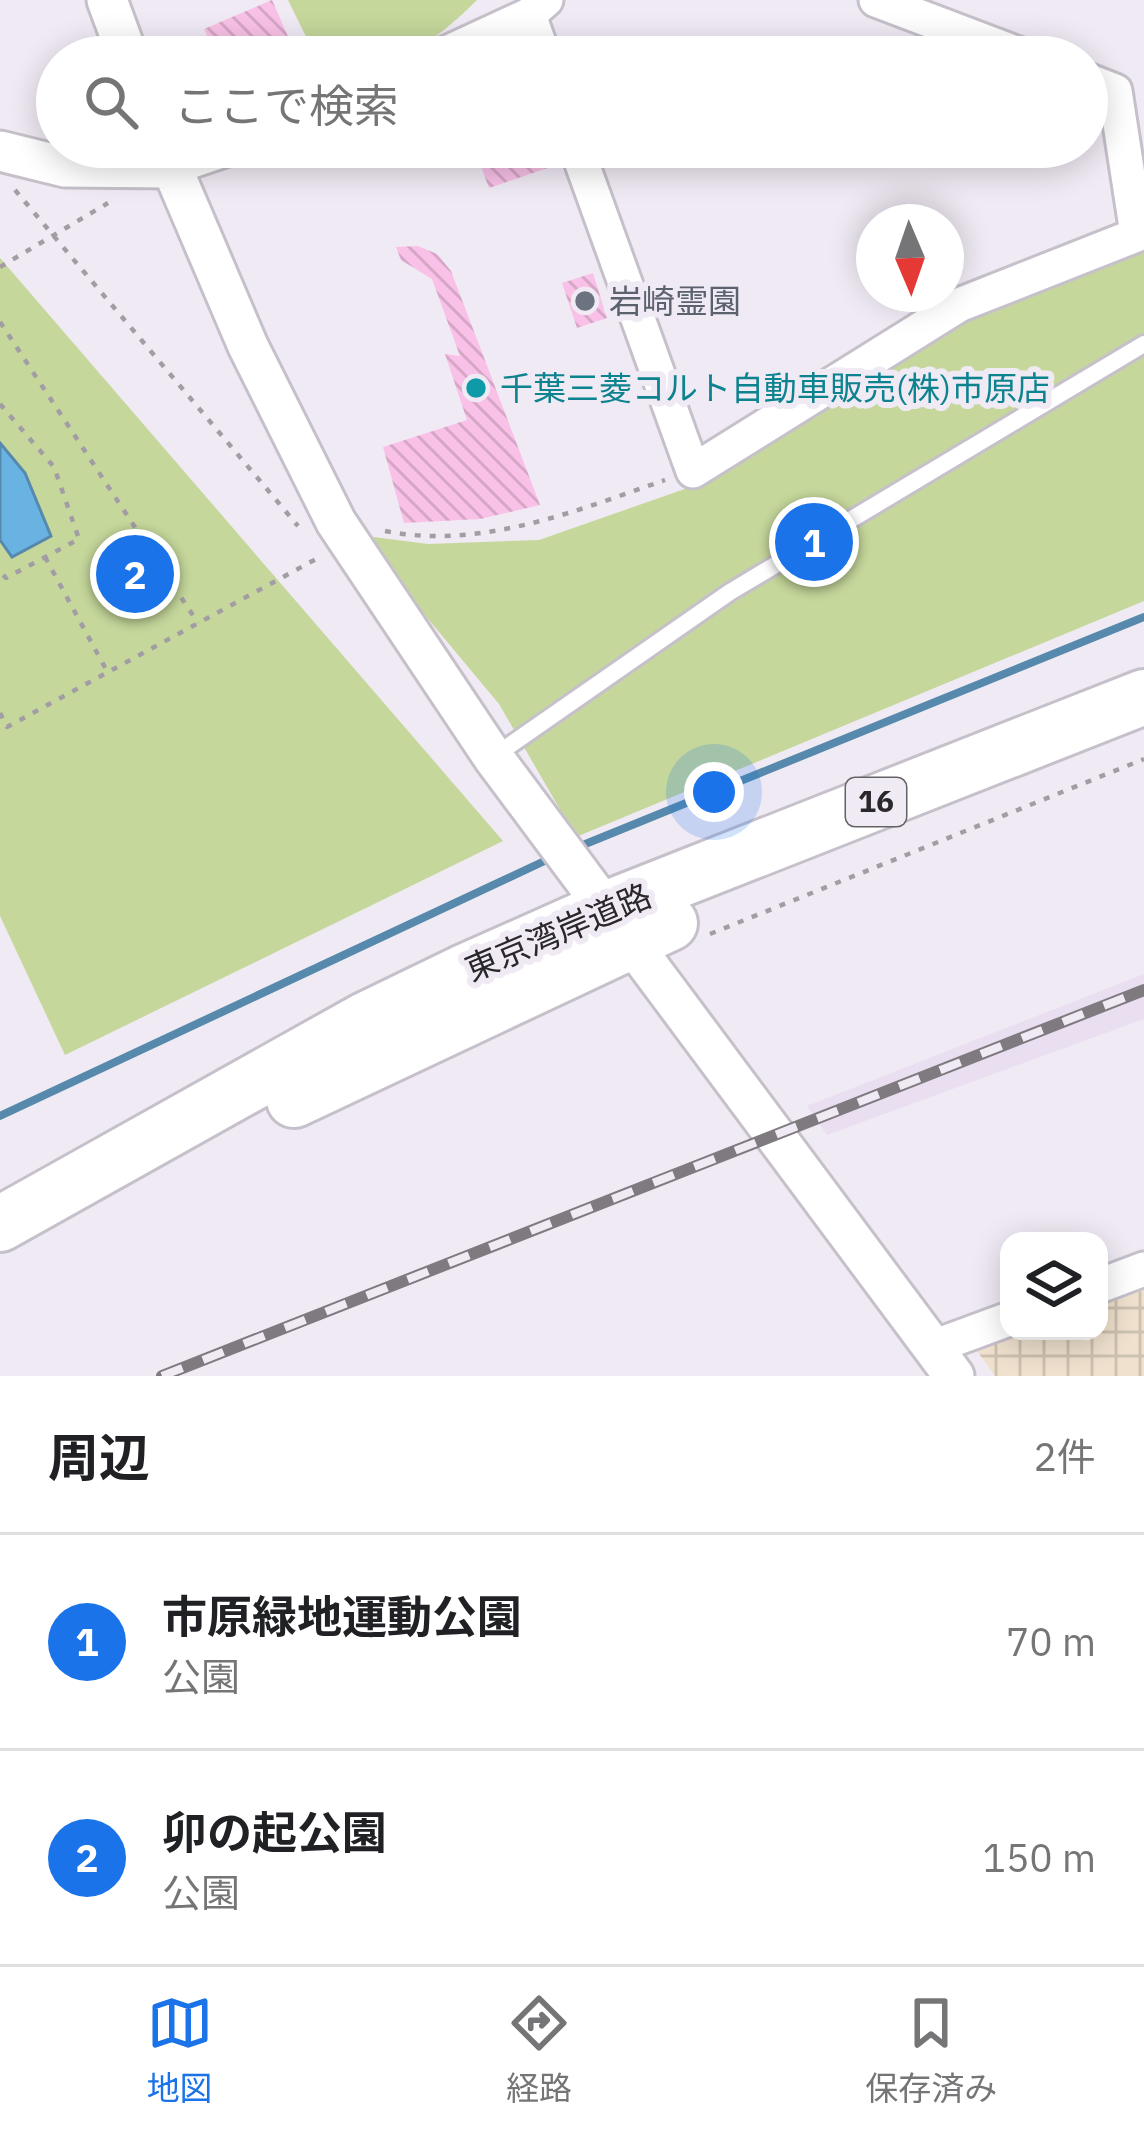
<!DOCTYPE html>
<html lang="ja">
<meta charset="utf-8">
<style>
:root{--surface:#fff;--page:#f2f2f2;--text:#202124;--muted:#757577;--line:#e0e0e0;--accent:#1a73e8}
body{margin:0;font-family:"IBM Plex Sans","Noto Sans JP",sans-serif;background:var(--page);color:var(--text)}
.controls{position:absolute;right:36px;bottom:36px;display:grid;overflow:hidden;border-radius:24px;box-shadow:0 6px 30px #0003}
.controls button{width:108px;height:108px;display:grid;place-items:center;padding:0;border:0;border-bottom:3px solid var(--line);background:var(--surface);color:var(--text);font:60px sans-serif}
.compass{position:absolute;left:856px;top:204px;width:108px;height:108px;border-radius:50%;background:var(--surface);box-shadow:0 6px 30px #0003;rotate:178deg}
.you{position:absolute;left:714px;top:792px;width:42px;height:42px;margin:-30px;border:9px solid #fff;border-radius:50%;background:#1a73e8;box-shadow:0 0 0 18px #1a73e833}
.badge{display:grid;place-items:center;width:78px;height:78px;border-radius:50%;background:var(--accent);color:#fff;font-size:39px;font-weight:700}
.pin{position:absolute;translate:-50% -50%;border:6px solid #fff;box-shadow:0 3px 12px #0006}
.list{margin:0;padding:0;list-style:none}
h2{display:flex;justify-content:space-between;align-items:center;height:156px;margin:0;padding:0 48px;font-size:51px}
h2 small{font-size:39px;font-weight:400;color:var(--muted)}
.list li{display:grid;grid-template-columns:78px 1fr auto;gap:36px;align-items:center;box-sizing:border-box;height:216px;padding:0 48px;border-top:3px solid var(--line)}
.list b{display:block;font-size:45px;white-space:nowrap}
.list p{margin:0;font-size:39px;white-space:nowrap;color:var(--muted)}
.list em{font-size:39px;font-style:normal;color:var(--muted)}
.icon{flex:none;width:66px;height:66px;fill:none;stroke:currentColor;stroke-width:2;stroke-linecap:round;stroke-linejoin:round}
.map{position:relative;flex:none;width:1144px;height:1376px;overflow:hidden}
.search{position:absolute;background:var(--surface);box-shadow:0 6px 30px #0003;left:36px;right:36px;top:36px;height:132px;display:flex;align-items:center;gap:30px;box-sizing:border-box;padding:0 42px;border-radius:66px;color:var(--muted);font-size:45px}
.sheet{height:588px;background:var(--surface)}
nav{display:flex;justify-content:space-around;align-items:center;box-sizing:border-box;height:168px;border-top:3px solid var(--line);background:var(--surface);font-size:33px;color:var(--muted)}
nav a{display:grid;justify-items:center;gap:6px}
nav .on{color:var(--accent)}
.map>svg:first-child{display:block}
.built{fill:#e9dff0}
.industrial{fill:url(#industrial-grid)}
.park{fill:#c5d79b}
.water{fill:#69b3e3;stroke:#5689ac;stroke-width:3}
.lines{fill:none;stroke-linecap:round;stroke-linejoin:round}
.stream{stroke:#5689ac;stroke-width:8}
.building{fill:url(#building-back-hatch)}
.service-casing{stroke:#c6c0ca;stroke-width:22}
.minor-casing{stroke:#c6c0ca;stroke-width:39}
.tertiary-casing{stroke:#c6c0ca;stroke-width:45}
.trunk-casing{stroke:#c6c0ca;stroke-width:60}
.path{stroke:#a29da4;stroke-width:4.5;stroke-dasharray:6 9;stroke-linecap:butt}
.service{stroke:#fff;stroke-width:16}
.minor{stroke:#fff;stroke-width:33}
.tertiary{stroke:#fff;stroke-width:39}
.trunk{stroke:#fff;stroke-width:54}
.rail-casing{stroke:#7e7a80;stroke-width:12}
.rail{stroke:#f0eaf4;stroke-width:8;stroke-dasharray:22;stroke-linecap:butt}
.worship-dot{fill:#6b7280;stroke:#f0eaf4;stroke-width:4.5}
.culture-dot{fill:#0f9aa8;stroke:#f0eaf4;stroke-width:4.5}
.labels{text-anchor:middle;stroke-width:12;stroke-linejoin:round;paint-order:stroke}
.shield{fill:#f0eaf4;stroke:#656267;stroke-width:3}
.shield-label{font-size:30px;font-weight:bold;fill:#2a272b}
.worship-label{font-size:33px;fill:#5b616d;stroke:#f0eaf4;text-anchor:start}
.culture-label{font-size:33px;fill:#0d838f;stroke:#f0eaf4;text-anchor:start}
.street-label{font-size:33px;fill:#2a272b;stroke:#f0eaf4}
</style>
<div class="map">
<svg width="1144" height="1376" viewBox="0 0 1144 1376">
<defs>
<pattern id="industrial-grid" width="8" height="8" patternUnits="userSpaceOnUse" patternTransform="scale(3)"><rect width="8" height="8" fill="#efe1cd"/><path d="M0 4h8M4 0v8" fill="none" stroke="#cdc1b0"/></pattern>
<pattern id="building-back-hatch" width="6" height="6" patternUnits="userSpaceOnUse" patternTransform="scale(3)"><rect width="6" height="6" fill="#f9c1e7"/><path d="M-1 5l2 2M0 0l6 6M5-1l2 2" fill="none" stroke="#d6a6c6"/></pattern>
</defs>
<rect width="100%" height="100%" fill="#f0eaf4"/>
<path class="built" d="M1144,974V1019L827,1135L807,1106Z"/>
<path class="industrial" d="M1144,1290V1376H995L977,1351L1031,1331H1099V1306Z"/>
<path class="park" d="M288,0H477C414,62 401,57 316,57Z
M1144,248V601L576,837L499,704L358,535L428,544L539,540L699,484L966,319Z
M0,258L503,841L65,1055L0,916Z"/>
<path class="water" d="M0,443L25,473L51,536L12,557L0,540Z"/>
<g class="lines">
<path class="stream" d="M578,847L1144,617
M0,1116L553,857"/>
</g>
<path class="building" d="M272,0L297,57H216L204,29Z
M474,147H566L571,160L489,188Z
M418,246L437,254L451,271L540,505L480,519L404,523L383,447L467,420L445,354L460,356L432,279L401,260L396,247Z
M593,273L607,318L577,328L562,283Z"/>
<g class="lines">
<defs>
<path id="service" d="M493,757L730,592L1144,344"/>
<path id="minor" d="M876,0L1026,57
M529,15L544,57
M438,57L529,15L546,0
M1087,80L1115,91L1137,234
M576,147L693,471L959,305L1144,232
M171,168L233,147
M1099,1286L1144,1269
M933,1347L1009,1319"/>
<path id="tertiary" d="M107,0L128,57
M163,147L248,346L336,522L493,757L954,1376
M0,151L65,167L171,168"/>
<path id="trunk" d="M294,1100L670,923
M0,1224L365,1020L462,973L608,908L1144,697"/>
</defs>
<use href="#service" class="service-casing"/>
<use href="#minor" class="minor-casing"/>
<use href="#tertiary" class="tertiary-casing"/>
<use href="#trunk" class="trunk-casing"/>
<path class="path" d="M15,190L298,526
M0,267L108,203
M0,322L198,623
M0,404L54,467L79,539L6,578L0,572
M385,531C480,550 576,511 665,480
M45,557L108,673
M0,713L7,727L318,558
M710,934L1144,759"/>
<use href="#service" class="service"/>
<use href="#minor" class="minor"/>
<use href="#tertiary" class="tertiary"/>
<use href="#trunk" class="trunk"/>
<defs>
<path id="rail" d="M162,1376L1144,990"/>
</defs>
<use href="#rail" class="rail-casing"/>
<use href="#rail" class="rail"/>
</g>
<circle class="worship-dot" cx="585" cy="301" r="12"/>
<circle class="culture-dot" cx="476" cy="388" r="12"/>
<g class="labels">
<rect class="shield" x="846" y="778" width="60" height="48" rx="9"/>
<g class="shield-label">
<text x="876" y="812">16</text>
</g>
<g class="worship-label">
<text x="609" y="313">岩崎霊園</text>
</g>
<g class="culture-label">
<text x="500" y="400">千葉三菱コルト自動車販売(株)市原店</text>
</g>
<g class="street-label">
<text transform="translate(558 932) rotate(-23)" y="12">東京湾岸道路</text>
</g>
</g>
</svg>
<div class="controls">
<button><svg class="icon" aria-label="layers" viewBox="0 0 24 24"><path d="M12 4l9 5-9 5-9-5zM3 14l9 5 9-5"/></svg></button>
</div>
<svg class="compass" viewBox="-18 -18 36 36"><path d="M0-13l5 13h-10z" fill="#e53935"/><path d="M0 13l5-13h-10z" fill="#757577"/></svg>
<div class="you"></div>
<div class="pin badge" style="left:814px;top:542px">1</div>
<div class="pin badge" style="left:135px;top:574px">2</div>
<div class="search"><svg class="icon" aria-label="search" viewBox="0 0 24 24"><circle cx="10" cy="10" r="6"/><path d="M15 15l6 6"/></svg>ここで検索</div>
</div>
<section class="sheet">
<h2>周辺<small>2件</small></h2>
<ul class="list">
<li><span class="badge">1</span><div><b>市原緑地運動公園</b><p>公園</p></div><em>70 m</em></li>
<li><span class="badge">2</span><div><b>卯の起公園</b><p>公園</p></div><em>150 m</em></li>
</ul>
</section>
<nav>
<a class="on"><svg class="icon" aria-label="map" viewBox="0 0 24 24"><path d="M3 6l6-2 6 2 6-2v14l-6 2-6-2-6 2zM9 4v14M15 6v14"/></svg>地図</a>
<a><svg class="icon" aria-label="directions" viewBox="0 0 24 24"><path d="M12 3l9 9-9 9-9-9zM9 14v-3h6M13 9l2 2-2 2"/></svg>経路</a>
<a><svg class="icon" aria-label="saved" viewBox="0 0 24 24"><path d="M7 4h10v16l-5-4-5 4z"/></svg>保存済み</a>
</nav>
